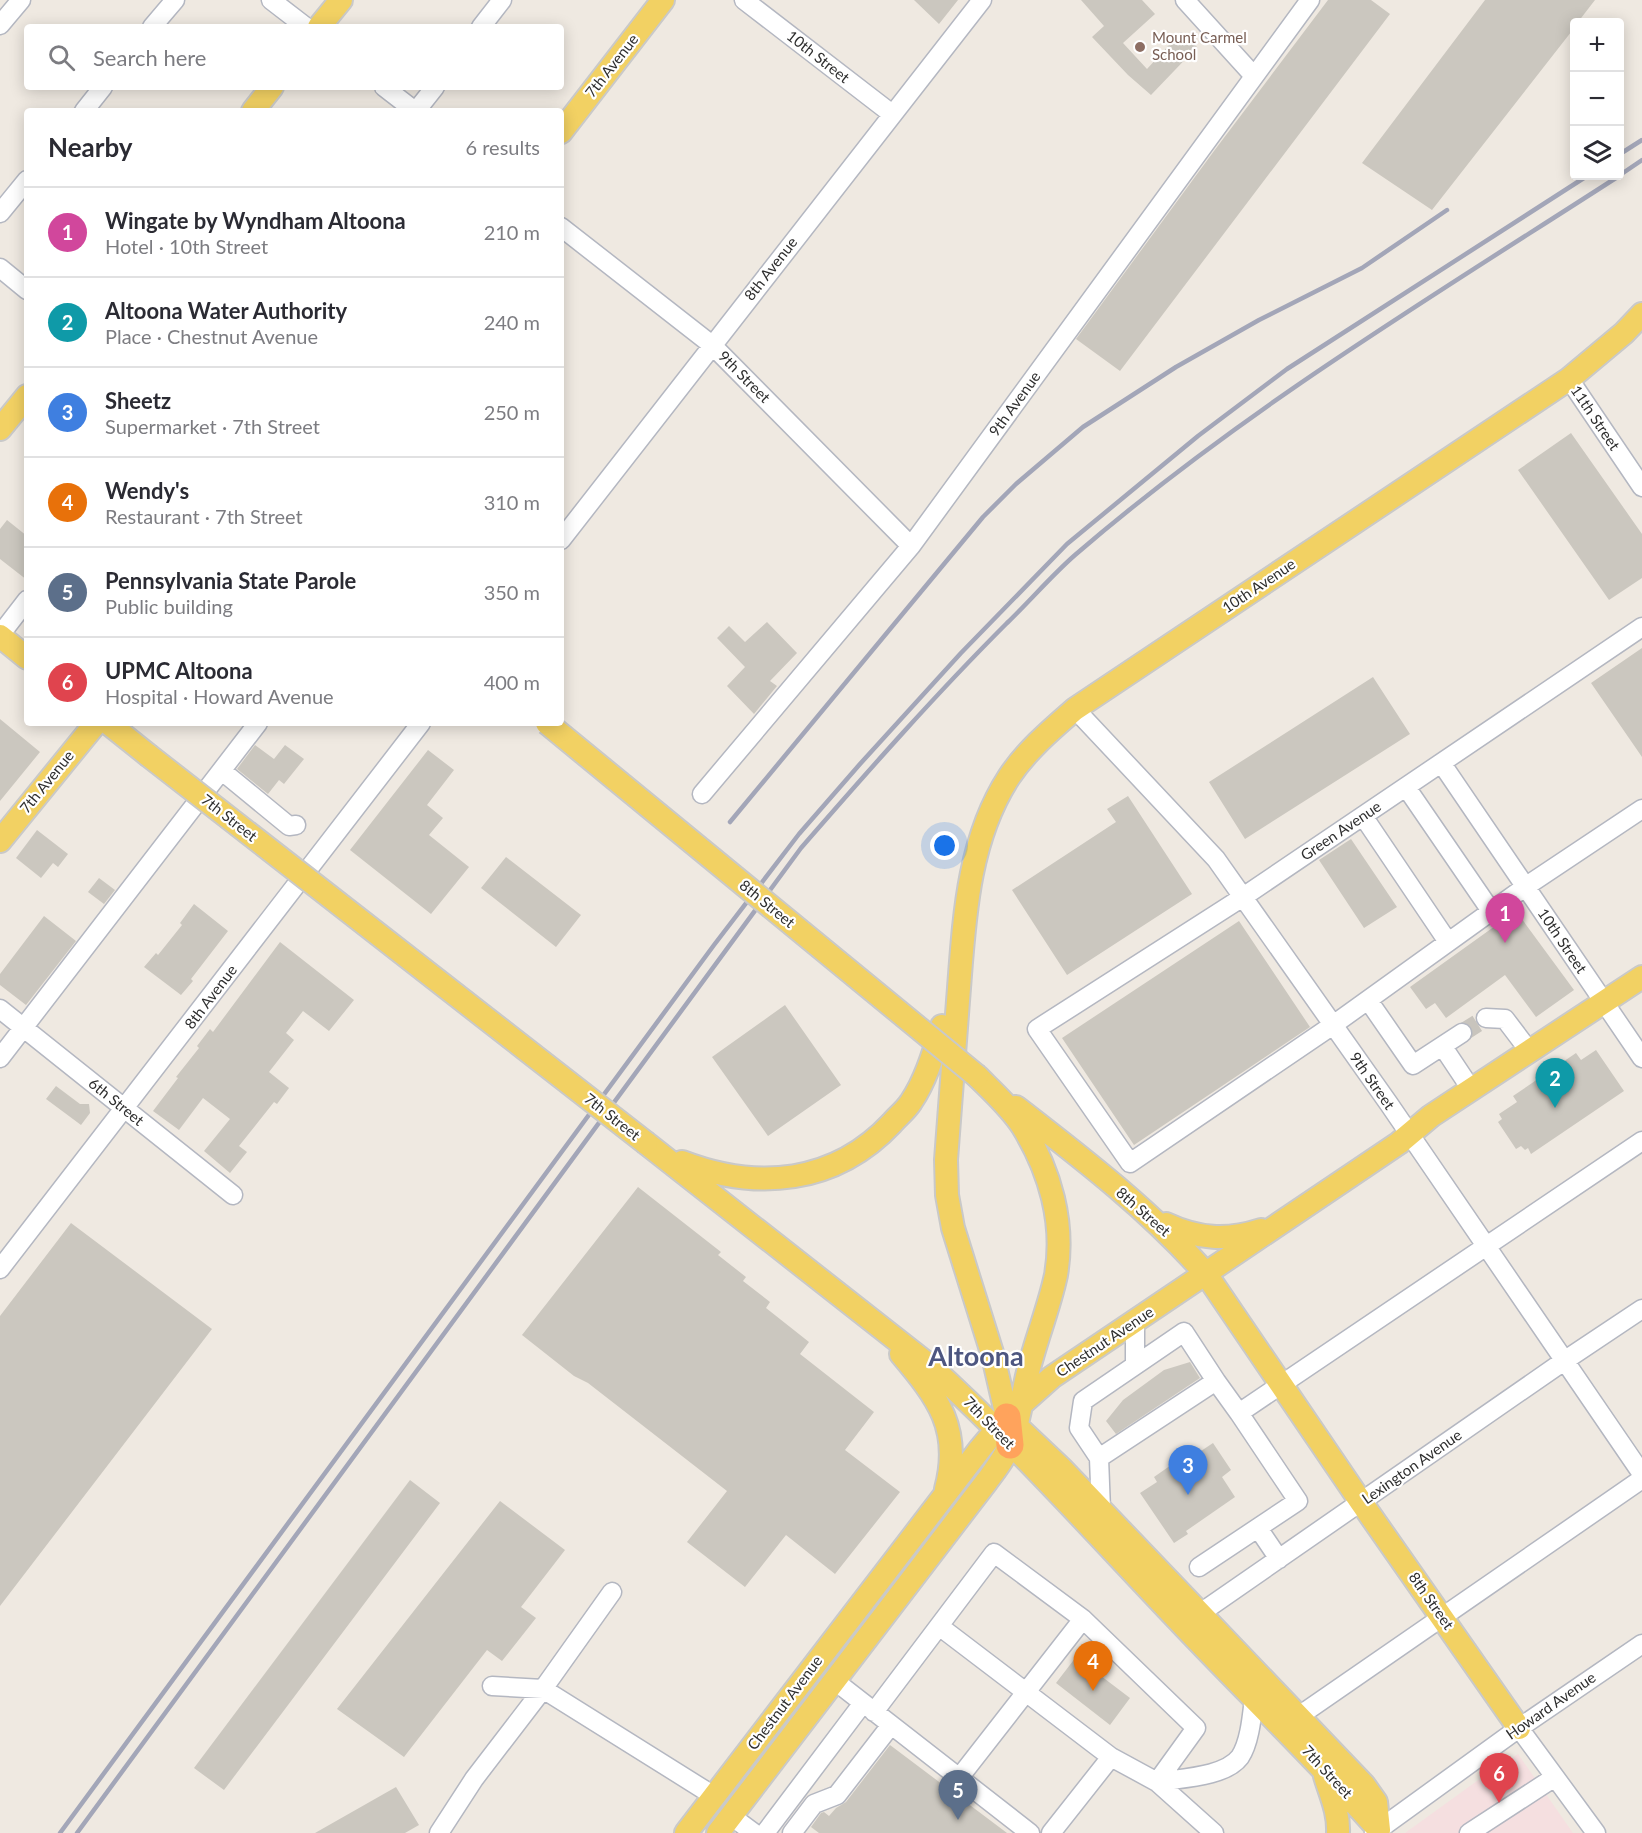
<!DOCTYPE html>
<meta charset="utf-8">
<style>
:root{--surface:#fff;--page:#f2f2f3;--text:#2b2b33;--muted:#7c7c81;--line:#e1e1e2;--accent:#1a73e8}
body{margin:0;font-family:Lato,sans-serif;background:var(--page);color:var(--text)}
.controls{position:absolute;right:18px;top:18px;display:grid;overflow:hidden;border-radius:6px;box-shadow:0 3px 15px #0003}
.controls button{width:54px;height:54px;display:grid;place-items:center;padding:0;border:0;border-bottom:2px solid var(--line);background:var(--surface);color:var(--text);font:30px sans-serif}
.you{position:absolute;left:945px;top:846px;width:21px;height:21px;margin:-15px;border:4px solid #fff;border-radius:50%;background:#1a73e8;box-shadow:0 0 0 9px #1a73e833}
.badge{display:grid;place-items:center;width:39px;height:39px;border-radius:50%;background:var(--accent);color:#fff;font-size:20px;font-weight:700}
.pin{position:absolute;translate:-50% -50px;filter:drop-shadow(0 2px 3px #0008)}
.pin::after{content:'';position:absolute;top:32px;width:21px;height:18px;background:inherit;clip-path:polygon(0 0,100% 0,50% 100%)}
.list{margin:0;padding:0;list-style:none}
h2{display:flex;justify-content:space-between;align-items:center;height:78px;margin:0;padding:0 24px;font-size:26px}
h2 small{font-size:20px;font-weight:400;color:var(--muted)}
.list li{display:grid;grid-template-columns:39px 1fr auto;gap:18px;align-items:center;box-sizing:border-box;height:90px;padding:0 24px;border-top:2px solid var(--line)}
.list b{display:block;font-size:22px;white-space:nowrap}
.list p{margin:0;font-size:20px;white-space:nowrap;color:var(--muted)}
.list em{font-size:20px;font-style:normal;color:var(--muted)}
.icon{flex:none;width:33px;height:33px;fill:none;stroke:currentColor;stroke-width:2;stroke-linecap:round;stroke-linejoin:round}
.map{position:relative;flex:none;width:1642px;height:1833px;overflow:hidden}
.search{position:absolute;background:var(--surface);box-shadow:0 3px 15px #0003;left:24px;top:24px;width:540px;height:66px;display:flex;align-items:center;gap:15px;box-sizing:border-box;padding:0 21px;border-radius:6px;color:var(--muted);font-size:22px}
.panel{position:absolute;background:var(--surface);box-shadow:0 3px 15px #0003;left:24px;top:108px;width:540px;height:618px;border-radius:6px}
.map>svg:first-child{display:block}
.medical{fill:#f5dfe0}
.building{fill:#cbc7bf}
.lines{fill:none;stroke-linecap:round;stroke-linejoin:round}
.minor-tunnel{stroke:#c8c4bd;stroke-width:18;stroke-dasharray:18 9;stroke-linecap:butt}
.minor-casing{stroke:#b4b7c1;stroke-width:21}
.major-casing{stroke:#c9c9c9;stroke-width:26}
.highway-casing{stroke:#c9c9c9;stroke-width:30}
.minor{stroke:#fff;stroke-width:18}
.major{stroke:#f2d163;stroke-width:22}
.highway{stroke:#ffa35c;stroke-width:27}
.rail{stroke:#a3a6b8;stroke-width:4.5}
.major-bridge-casing{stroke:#c9c9c9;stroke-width:26;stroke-linecap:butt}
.major-bridge{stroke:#f2d163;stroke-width:22}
.education-dot{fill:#8d6e63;stroke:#fff;stroke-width:2}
.labels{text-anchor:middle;stroke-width:4.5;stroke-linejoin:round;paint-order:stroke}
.education-label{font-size:15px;fill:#785e54;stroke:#fff;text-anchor:start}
.street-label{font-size:15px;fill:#2e2e2e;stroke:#fff}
.town-label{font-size:27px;font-weight:bold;fill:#4d5680;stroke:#fff}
</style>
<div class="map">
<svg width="1642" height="1833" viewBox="0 0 1642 1833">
<rect width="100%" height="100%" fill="#efe9e1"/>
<path class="medical" d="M1518,1754L1573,1833H1405L1488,1773Z"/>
<path class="building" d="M914,0H958L939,24Z
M1081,0H1142L1155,14L1123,43L1147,69L1181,32L1197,47L1151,95L1128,75L1092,37L1104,26Z
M1328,0H1371L1390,14L1120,371L1076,339L1214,151Z
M1485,0H1595L1578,22H1575V27L1432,210L1362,163Z
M1571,433L1642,534V578L1609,600L1518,470Z
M7,520L27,536V580L0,559V529Z
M767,622L797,653L770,681L777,686L754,714L727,686L745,667L717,638L729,626L745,642Z
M1642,648V757L1591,683Z
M1373,677L1410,734L1245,839L1209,782Z
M0,719L40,752L0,801Z
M255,745L274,759L285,745L304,759L284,784L279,780L268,794L237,769Z
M428,750L454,770L427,805L443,818L429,835L469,867L431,914L350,850Z
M1128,796L1192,894L1067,975L1012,890L1116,822L1107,809Z
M37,830L68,854L58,867L53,863L41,878L16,858Z
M1351,839L1397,907L1364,928L1319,860Z
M506,857L581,915L556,947L481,888Z
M99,878L115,890L104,904L88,892Z
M194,904L228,931L191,979L193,981L181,995L144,967L156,953L158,955L182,925L180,923Z
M1516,911L1574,990L1536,1017L1505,975L1446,1018L1435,1003L1426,1009L1410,987Z
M44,916L76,941L26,1005L0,985V974Z
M1239,921L1310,1027L1134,1145L1062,1038Z
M280,942L354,1000L329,1031L303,1011L286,1033L294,1040L269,1072L289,1088L277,1104L274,1102L239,1146L247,1152L230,1173L204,1151L230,1119L203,1098L179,1130L153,1111L178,1078L176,1077L199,1048L197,1046L210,1029L213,1032Z
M785,1005L841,1085L768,1136L712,1057Z
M1596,1050L1624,1091L1531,1154L1528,1148L1525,1150L1521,1146L1516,1149L1498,1122L1502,1119L1499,1114L1517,1102L1513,1096L1576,1053L1581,1060Z
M56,1086L80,1104H89L90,1113L81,1125L46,1099Z
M638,1187L721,1252L718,1255L746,1277L743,1281L770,1302L766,1308L809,1342L800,1354L874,1412L845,1450L900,1492L835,1574L786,1535L745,1587L687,1542L727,1491L588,1383L574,1376L522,1335Z
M71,1223L212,1329L0,1606V1316Z
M1190,1362L1200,1378L1116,1434L1106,1421L1123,1400L1164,1370Z
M1213,1443L1231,1470L1222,1477L1235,1497L1186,1531L1188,1534L1174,1543L1140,1493L1157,1482L1154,1477L1174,1463L1177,1467Z
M410,1480L440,1503L224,1790L194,1768Z
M500,1501L565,1550L521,1607L536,1618L502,1661L487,1650L404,1757L337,1709Z
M1076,1657L1130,1698L1110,1725L1056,1683Z
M890,1745L1007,1833H819L811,1827L821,1813L824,1812L829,1816L836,1808L846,1802Z
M396,1787L419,1825L405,1833H315Z"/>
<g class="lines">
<path class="minor-tunnel" d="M1462,1033L1486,1018"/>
<defs>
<path id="minor" d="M271,0L306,27
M744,0L892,114
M1185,0L1254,76
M0,25L21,0
M152,27L175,0
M481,27L502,0
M384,87L415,111
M84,111L103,87
M416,111L435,87
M0,213L27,180
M561,227L712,345L911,546
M0,268L27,290
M1569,379L1642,487
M561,540L982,0
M1642,627L1243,897L1037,1029L1130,1163L1333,1025L1525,887L1642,809
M0,635L27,600
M1075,709L1216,859L1389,1104L1642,1474
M1442,764L1642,1058
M222,771L289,826L296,825
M1406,787L1491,911
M702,794L911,546L1310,0
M1363,816L1448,942
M1368,1000L1413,1065L1462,1033
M0,1009L233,1195
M1486,1018L1505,1019L1530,1052
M1443,1047L1471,1089
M0,1058L258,723
M0,1269L421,723
M1135,1364V1321
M1099,1458L1216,1381L1239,1413L1642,1141
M1101,1510L1099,1458L1079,1428L1083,1401L1184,1332L1216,1381
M1258,1528L1279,1559
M1199,1567L1298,1501L1239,1413
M1189,1621L1564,1361L1642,1309
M939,1626L1111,1757L1157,1782L1214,1833
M835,1681L1030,1833
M492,1686L543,1689L714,1796
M874,1712L994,1553L1083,1619L1196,1728L1157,1782
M1299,1716L1642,1479
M1519,1728L1596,1833
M959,1778L1083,1619
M1157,1782C1181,1778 1225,1777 1240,1757C1250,1742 1252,1715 1254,1698
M731,1816L754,1833
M439,1833L474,1779L543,1689L612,1592
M765,1833L863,1703
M792,1833L814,1804L837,1795L891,1725
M1051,1833L1111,1757
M1374,1833L1519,1728L1642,1644
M1469,1833L1555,1777"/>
<path id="major" d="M319,27L341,0
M253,111L272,87
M561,132L663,0
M0,429L27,396
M0,636L27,658
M108,723L148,755
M0,841L96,723
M1016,1107C1082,1158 1151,1211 1206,1274L1361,1502L1519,1728
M646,1143L930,1366C1016,1444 1097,1535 1178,1620C1244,1690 1314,1757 1379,1830
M682,1162C757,1191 835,1184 892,1123C898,1116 906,1110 911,1102C926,1080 934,1052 942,1026
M1166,1224C1198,1239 1227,1241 1261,1230
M901,1354C938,1398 962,1429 946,1489
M1007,1417L993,1356L953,1228L947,1195L946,1160C950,1107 954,1054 958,1001C964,926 966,843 1009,777C1027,750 1051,730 1075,709L1569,379L1624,333L1642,314
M1008,1418L1062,1469L1364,1785L1376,1802L1379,1830
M1325,1776C1331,1796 1339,1812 1338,1833
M686,1833L980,1449L1007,1417L1052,1377L1399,1143L1431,1116L1642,977
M718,1833L987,1481C996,1469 1006,1456 1011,1442C1020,1420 1022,1395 1028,1372C1036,1339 1049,1308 1056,1275C1065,1223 1050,1171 1023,1127C1011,1108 993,1092 977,1076"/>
<path id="highway" d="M1007,1417L1010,1445"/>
</defs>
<use href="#minor" class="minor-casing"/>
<use href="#major" class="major-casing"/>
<use href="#highway" class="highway-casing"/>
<use href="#minor" class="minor"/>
<use href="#major" class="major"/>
<use href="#highway" class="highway"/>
<path class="rail" d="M1620,154L1642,140
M1620,175L1642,160
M730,822L983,517L1016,484L1083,427L1176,367L1259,320L1362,268L1447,210
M60,1833L714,945L799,834L860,764L961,653L1067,544L1198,436L1287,369L1587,176
M77,1833L801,848C868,771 935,695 1007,623C1030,601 1051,576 1075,555C1243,410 1433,296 1619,176"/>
<defs>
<path id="major-bridge" d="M547,723L977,1076
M148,755L646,1143"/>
</defs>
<use href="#major-bridge" class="major-bridge-casing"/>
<use href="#major-bridge" class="major-bridge"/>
</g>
<circle class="education-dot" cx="1140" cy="47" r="6"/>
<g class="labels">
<g class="education-label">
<text x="1152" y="43">Mount Carmel<tspan x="1152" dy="17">School</tspan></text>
</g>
<g class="street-label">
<text transform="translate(818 57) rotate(38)" y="5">10th Street</text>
<text transform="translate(612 66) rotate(-52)" y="5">7th Avenue</text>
<text transform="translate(771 269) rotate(-52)" y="5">8th Avenue</text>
<text transform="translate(744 377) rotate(45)" y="5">9th Street</text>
<text transform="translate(1015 404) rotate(-54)" y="5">9th Avenue</text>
<text transform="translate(1595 418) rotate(56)" y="5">11th Street</text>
<text transform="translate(1259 586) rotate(-34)" y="5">10th Avenue</text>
<text transform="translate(47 782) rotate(-51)" y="5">7th Avenue</text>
<text transform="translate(229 818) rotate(38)" y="5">7th Street</text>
<text transform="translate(1341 831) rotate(-34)" y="5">Green Avenue</text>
<text transform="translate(767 904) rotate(39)" y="5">8th Street</text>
<text transform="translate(1562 941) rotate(56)" y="5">10th Street</text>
<text transform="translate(211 997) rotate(-53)" y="5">8th Avenue</text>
<text transform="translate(1372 1081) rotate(55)" y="5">9th Street</text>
<text transform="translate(116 1102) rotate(39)" y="5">6th Street</text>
<text transform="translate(612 1117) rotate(38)" y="5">7th Street</text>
<text transform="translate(1143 1212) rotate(41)" y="5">8th Street</text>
<text transform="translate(1105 1342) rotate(-34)" y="5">Chestnut Avenue</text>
<text transform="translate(989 1423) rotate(46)" y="5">7th Street</text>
<text transform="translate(1412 1467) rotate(-35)" y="5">Lexington Avenue</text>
<text transform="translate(1431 1601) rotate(55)" y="5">8th Street</text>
<text transform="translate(785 1703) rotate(-53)" y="5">Chestnut Avenue</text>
<text transform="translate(1551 1706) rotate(-35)" y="5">Howard Avenue</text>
<text transform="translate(1327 1772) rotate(47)" y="5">7th Street</text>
</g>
<g class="town-label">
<text x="976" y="1366">Altoona</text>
</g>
</g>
</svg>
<div class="controls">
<button>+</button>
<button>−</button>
<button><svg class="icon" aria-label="layers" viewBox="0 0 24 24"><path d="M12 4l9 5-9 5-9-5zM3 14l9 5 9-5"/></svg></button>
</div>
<div class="you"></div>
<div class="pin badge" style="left:1505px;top:943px;background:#d1479c">1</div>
<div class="pin badge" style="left:1555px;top:1108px;background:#0f9aa8">2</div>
<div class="pin badge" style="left:1188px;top:1495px;background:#3f7fe0">3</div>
<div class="pin badge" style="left:1093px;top:1691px;background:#e8710a">4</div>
<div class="pin badge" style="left:958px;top:1820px;background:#5c6f8a">5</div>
<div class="pin badge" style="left:1499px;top:1803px;background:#e0444e">6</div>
<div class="search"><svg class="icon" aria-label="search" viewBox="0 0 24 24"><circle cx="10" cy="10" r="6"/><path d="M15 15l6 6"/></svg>Search here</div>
<section class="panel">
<h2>Nearby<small>6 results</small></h2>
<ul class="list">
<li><span class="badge" style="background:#d1479c">1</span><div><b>Wingate by Wyndham Altoona</b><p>Hotel · 10th Street</p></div><em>210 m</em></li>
<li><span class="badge" style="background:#0f9aa8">2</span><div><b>Altoona Water Authority</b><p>Place · Chestnut Avenue</p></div><em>240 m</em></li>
<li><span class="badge" style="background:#3f7fe0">3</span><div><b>Sheetz</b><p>Supermarket · 7th Street</p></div><em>250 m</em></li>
<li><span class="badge" style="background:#e8710a">4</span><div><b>Wendy's</b><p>Restaurant · 7th Street</p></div><em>310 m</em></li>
<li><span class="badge" style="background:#5c6f8a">5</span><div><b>Pennsylvania State Parole</b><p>Public building</p></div><em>350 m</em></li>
<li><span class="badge" style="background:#e0444e">6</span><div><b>UPMC Altoona</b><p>Hospital · Howard Avenue</p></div><em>400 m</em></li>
</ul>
</section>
</div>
